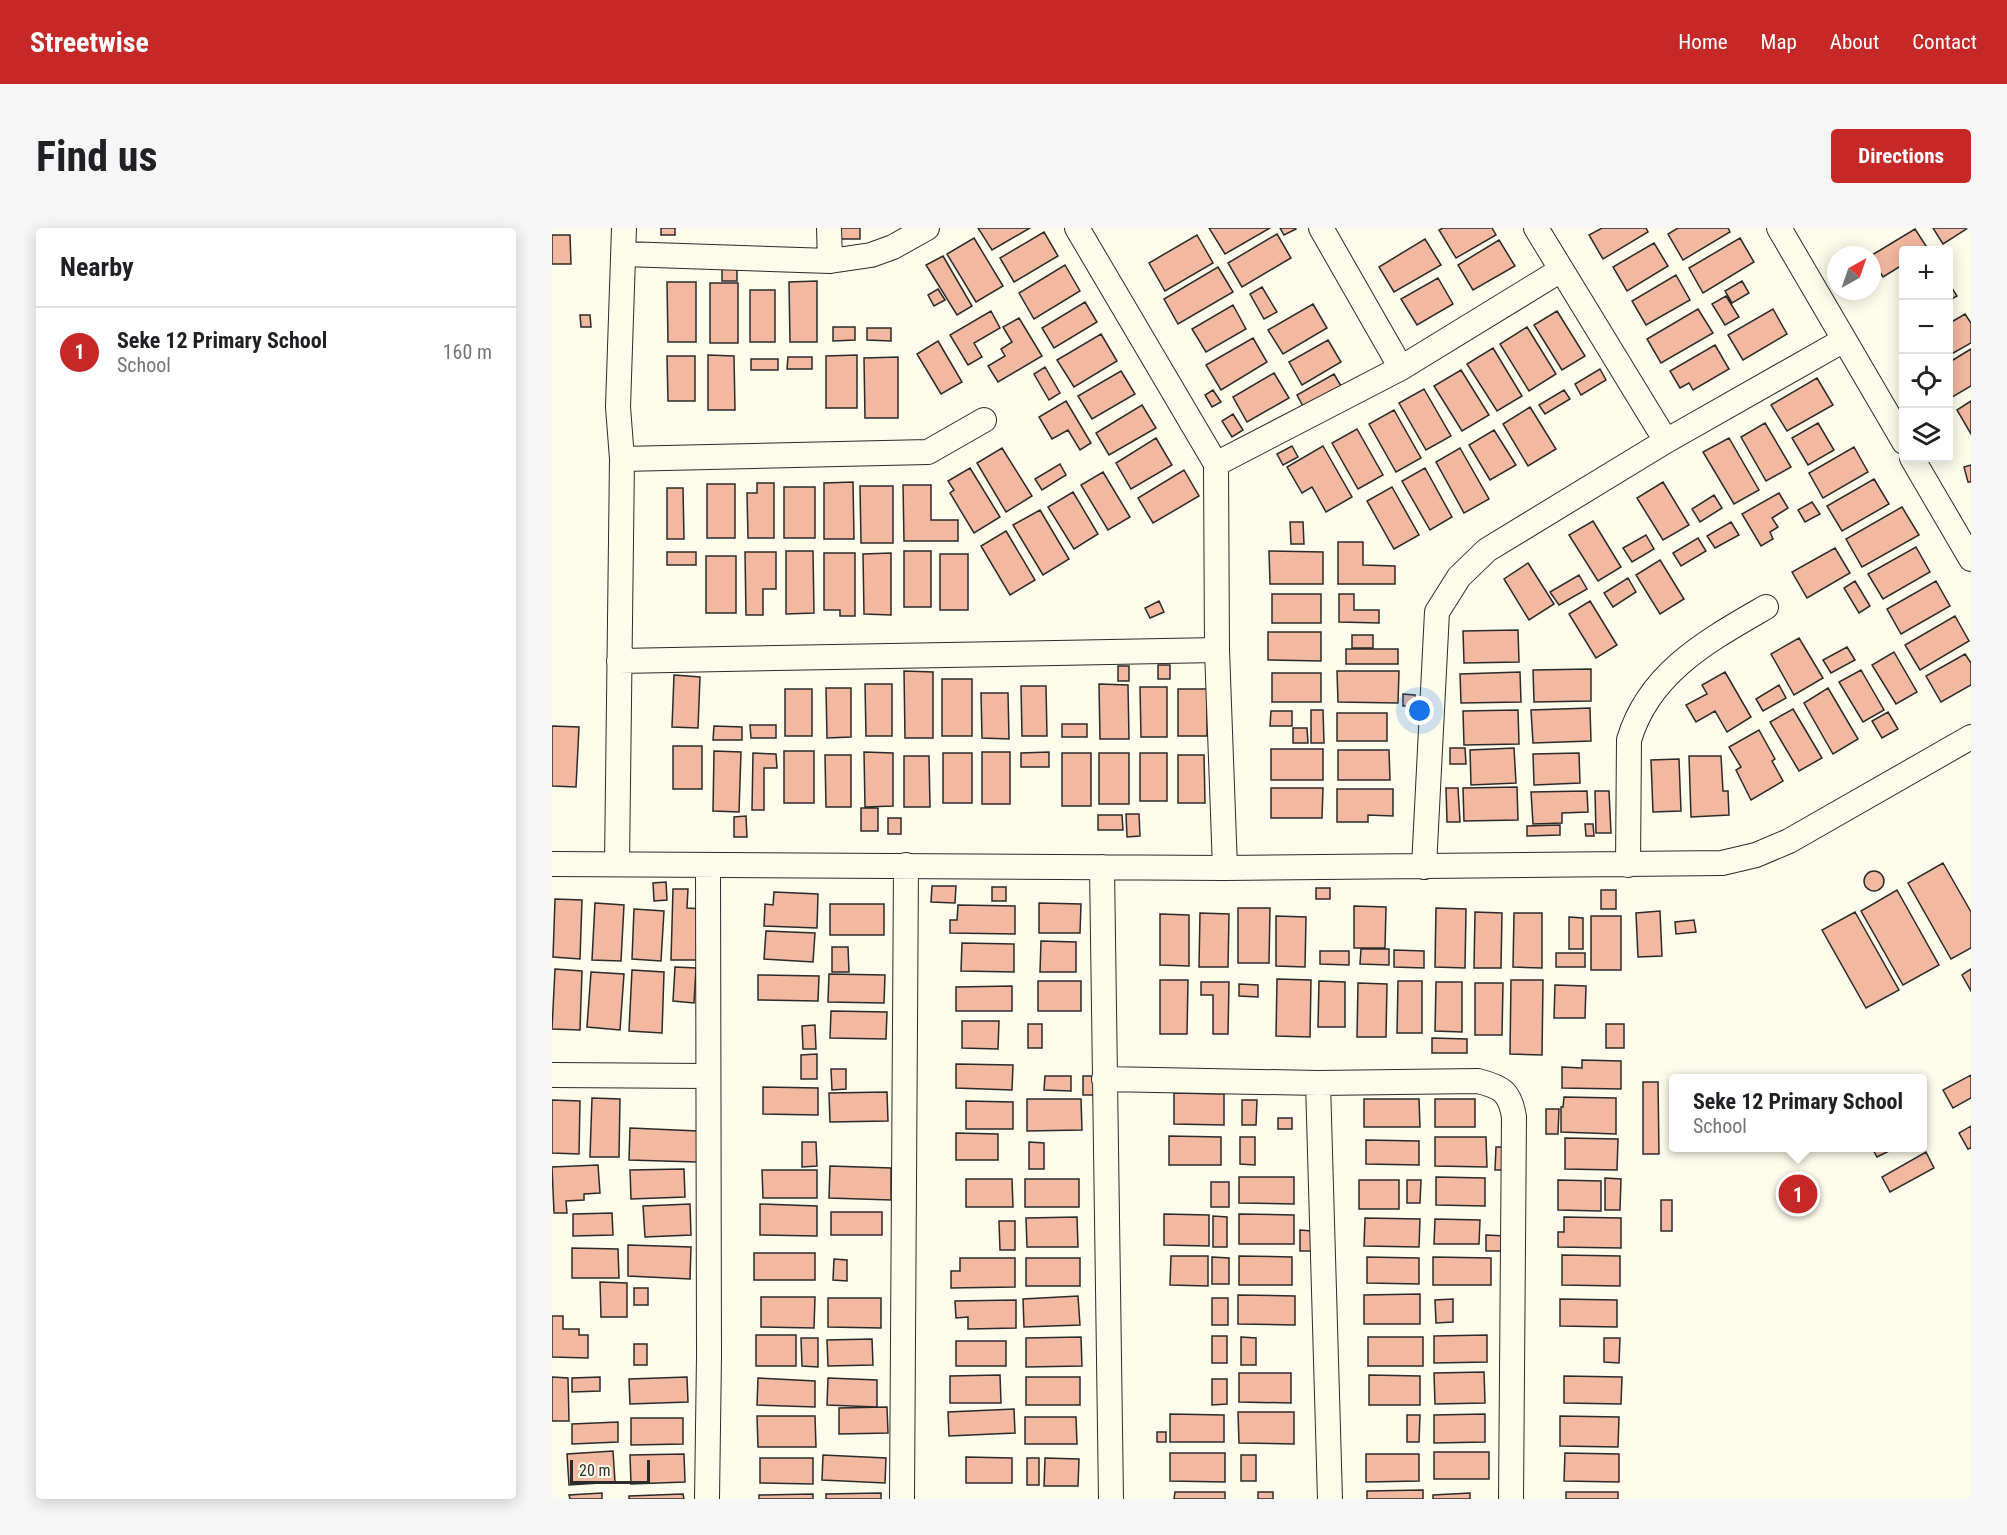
<!DOCTYPE html>
<meta charset="utf-8">
<style>
:root{--surface:#fff;--page:#f6f6f6;--text:#202124;--muted:#757577;--line:#e0e0e0;--accent:#c62828}
body{margin:0;font-family:"Roboto Condensed",sans-serif;background:var(--page);color:var(--text)}
.controls{position:absolute;right:18px;top:18px;display:grid;overflow:hidden;border-radius:6px;box-shadow:0 3px 15px #0003}
.controls button{width:54px;height:54px;display:grid;place-items:center;padding:0;border:0;border-bottom:2px solid var(--line);background:var(--surface);color:var(--text);font:30px sans-serif}
.compass{position:absolute;left:1275px;top:18px;width:54px;height:54px;border-radius:50%;background:var(--surface);box-shadow:0 3px 15px #0003;rotate:40deg}
.scale{position:absolute;left:18px;bottom:15px;width:80px;box-sizing:border-box;padding-left:6px;border:3px solid #2b2b2b;border-top:0;font-size:16px;line-height:21px;white-space:nowrap;color:#2b2b2b;-webkit-text-stroke:4px #fdfbea;paint-order:stroke}
.you{position:absolute;left:868px;top:483px;width:21px;height:21px;margin:-15px;border:4px solid #fff;border-radius:50%;background:#1a73e8;box-shadow:0 0 0 9px #1a73e833}
.badge{display:grid;place-items:center;width:39px;height:39px;border-radius:50%;background:var(--accent);color:#fff;font-size:20px;font-weight:700}
.pin{position:absolute;translate:-50% -50%;border:3px solid #fff;box-shadow:0 2px 6px #0006}
.popup{position:absolute;left:1117px;top:846px;width:258px;height:78px;box-sizing:border-box;display:grid;place-content:center;border-radius:6px;background:var(--surface);filter:drop-shadow(0 2px 4px #0005);font-size:20px;white-space:nowrap;color:var(--muted)}
.popup b{font-size:22px;color:var(--text)}
.popup::after{content:'';position:absolute;left:50%;top:100%;margin-left:-12px;border:12px solid transparent;border-top-color:var(--surface)}
.list{margin:0;padding:0;list-style:none}
h2{display:flex;justify-content:space-between;align-items:center;height:78px;margin:0;padding:0 24px;font-size:26px}
h2 small{font-size:20px;font-weight:400;color:var(--muted)}
.list li{display:grid;grid-template-columns:39px 1fr auto;gap:18px;align-items:center;box-sizing:border-box;height:90px;padding:0 24px;border-top:2px solid var(--line)}
.list b{display:block;font-size:22px;white-space:nowrap}
.list p{margin:0;font-size:20px;white-space:nowrap;color:var(--muted)}
.list em{font-size:20px;font-style:normal;color:var(--muted)}
.icon{flex:none;width:33px;height:33px;fill:none;stroke:currentColor;stroke-width:2;stroke-linecap:round;stroke-linejoin:round}
.map{position:relative;flex:none;width:1419px;height:1271px;overflow:hidden;border-radius:6px}
header{display:flex;align-items:center;gap:36px;box-sizing:border-box;height:84px;padding:0 30px;background:var(--accent);color:#fff}
header strong{font-size:28px}
nav{display:flex;gap:33px;margin-inline-start:auto;font-size:21px}
.intro{display:flex;align-items:center;justify-content:space-between;box-sizing:border-box;height:144px;padding:0 36px}
h1{margin:0;font-size:42px}
.button{padding:15px 27px;border-radius:6px;background:var(--accent);color:#fff;font-size:21px;font-weight:700}
main{display:flex;gap:36px;padding:0 36px}
aside{flex:1;background:var(--surface);border-radius:6px;box-shadow:0 3px 15px #0003}
.map>svg:first-child{display:block}
.building{fill:#f2b8a0;stroke:#2b2b2b;stroke-width:1.5}
.lines{fill:none;stroke-linecap:round;stroke-linejoin:round}
.minor-casing{stroke:#2b2b2b;stroke-width:26}
.minor{stroke:#fdfbea;stroke-width:24}
</style>
<header>
<strong>Streetwise</strong>
<nav><a>Home</a><a>Map</a><a>About</a><a>Contact</a></nav>
</header>
<div class="intro"><h1>Find us</h1><a class="button">Directions</a></div>
<main>
<aside>
<h2>Nearby<small></small></h2>
<ul class="list">
<li><span class="badge">1</span><div><b>Seke 12 Primary School</b><p>School</p></div><em>160 m</em></li>
</ul>
</aside>
<div class="map">
<svg width="1419" height="1271" viewBox="0 0 1419 1271">
<rect width="100%" height="100%" fill="#fdfbea"/>
<path class="building" d="M109,0H123V7H109Z
M286,0H308V11H286Z
M426,0H478L440,22Z
M657,0H718L673,26Z
M728,0H743L744,1L732,7Z
M891,0H940L944,7L904,30L887,2Z
M1050,0H1094L1096,4L1051,31L1037,7Z
M1126,0H1176L1178,4L1131,32L1116,6Z
M1381,0H1416L1391,16Z
M1363,1L1376,21L1352,22V36L1331,49L1320,31V27Z
M492,4L506,28L462,54L448,30Z
M725,6L739,30L690,59L676,35Z
M0,7H18L19,36H0Z
M645,7L661,35L613,63L597,35Z
M422,10L451,58L424,74L395,26Z
M1188,10L1202,34L1151,65L1137,40Z
M873,11L889,37L842,64L827,39Z
M947,12L963,38L921,62L906,37Z
M1102,15L1116,38L1075,63L1061,39Z
M391,28L420,78L405,87L374,37Z
M185,37V53H170V38Z
M513,37L528,63L482,91L467,65Z
M666,39L681,64L626,96L612,71Z
M1124,47L1138,72L1094,97L1080,73Z
M886,50L901,76L865,97L849,71Z
M265,53V114H238L237,54Z
M1190,53L1197,65L1180,75L1173,63Z
M115,54H144V114H116Z
M1396,54L1405,68L1396,73Z
M158,55H186V115H158Z
M710,59L725,84L712,91L698,66Z
M386,61L393,72L382,78L376,67Z
M198,62H223V114H198Z
M1174,68L1187,89L1173,97L1160,76Z
M533,74L545,94L502,120L490,100Z
M761,76L775,100L731,126L716,102Z
M681,77L694,101L654,124L640,101Z
M1146,81L1161,105L1109,135L1095,111Z
M1221,81L1235,106L1191,132L1176,107Z
M439,83L448,100L422,115L430,129L416,137L398,107Z
M1005,83L1033,128L1010,142L982,97Z
M1413,86L1419,95V115L1396,128V96Z
M28,87H38L39,99H29Z
M467,90L490,128L446,154L436,138L453,128L449,121L460,114L451,99Z
M281,99H303V112L281,113Z
M975,99L1004,146L977,163L948,116Z
M315,100H339V113L315,112Z
M549,106L565,133L522,159L505,132Z
M701,110L715,134L669,162L654,137Z
M776,112L789,134L750,157L737,134Z
M386,113L410,154L389,166L365,126Z
M1163,117L1177,141L1141,162L1137,155L1128,160L1118,143Z
M941,120L970,168L945,183L915,136Z
M1419,121V158L1397,171L1396,135Z
M156,127L182,128L183,182H156Z
M305,127V180H274V128Z
M115,128H143V173H116Z
M236,129H260V141H235Z
M346,129V190H313L312,130Z
M199,131H226V142H199Z
M493,139L508,165L497,172L482,146Z
M1048,141L1054,152L1029,167L1023,156Z
M909,142L937,187L910,203L882,158Z
M569,143L583,166L540,191L526,168Z
M722,145L737,170L695,194L681,169Z
M782,146L789,158L752,180L745,167Z
M1265,150L1281,177L1235,203L1219,177Z
M872,161L899,208L874,222L847,175Z
M661,162L669,174L660,179L653,167Z
M1012,162L1018,171L993,186L987,177Z
M514,173L539,215L528,222L516,202L500,211L487,189Z
M1419,173V206L1405,182Z
M590,177L604,200L557,227L544,205Z
M978,179L1004,221L976,238L951,196Z
M842,182L869,230L844,244L817,196Z
M681,186L691,202L680,209L670,193Z
M1213,195L1239,239L1214,253L1189,209Z
M1266,195L1282,222L1256,237L1240,210Z
M805,201L831,247L806,261L780,215Z
M942,202L964,237L938,252L917,217Z
M604,210L620,237L579,261L564,235Z
M1177,210L1207,262L1182,276L1151,224Z
M740,218L746,229L731,237L725,226Z
M771,218L800,269L774,284L760,259L750,265L735,239Z
M1302,219L1316,244L1271,270L1257,245Z
M450,220L480,268L454,284L425,235Z
M908,220L937,271L912,285L884,234Z
M508,236L514,247L490,262L483,251Z
M1419,237V254H1416L1412,239Z
M418,240L448,289L422,305L398,265L402,262L396,253Z
M873,240L900,289L878,302L850,253Z
M632,242L647,268L601,295L586,270Z
M551,244L578,289L556,302L529,257Z
M1322,251L1337,276L1290,303L1275,278Z
M301,254L302,311H272V255Z
M1111,254L1137,297L1111,312L1085,270Z
M205,255H222V310H196L195,265H205Z
M155,256H183V310H155Z
M351,257H379V292H406V313H352Z
M308,258H341V315H309Z
M232,259H263V310H232Z
M840,259L867,307L842,321L815,273Z
M115,260H131L132,311H115Z
M521,264L546,306L522,321L496,279Z
M1227,265L1236,280L1220,290L1226,299L1218,304L1221,311L1209,318L1190,286Z
M1162,267L1170,280L1148,294L1140,281Z
M1260,274L1268,286L1253,294L1246,282Z
M1350,279L1367,307L1310,339L1294,311Z
M488,282L517,331L491,347L461,297Z
M1041,293L1069,339L1046,353L1017,307Z
M738,294H751L752,316H739Z
M1179,294L1187,307L1163,320L1155,308Z
M454,303L483,352L458,367L429,318Z
M1094,307L1102,321L1080,334L1071,320Z
M1146,310L1154,323L1129,338L1121,325Z
M786,314H811V337L843,338V356H786Z
M1364,319L1378,344L1331,371L1316,346Z
M1283,320L1298,345L1255,370L1240,344Z
M234,323H261L262,385L234,386Z
M352,323H379V379H352Z
M717,323L771,324V356H718Z
M115,324H144V337H115Z
M193,324H224V361H211V387H194Z
M272,325H303V388H288V382H272Z
M339,325V387L312,386L311,326Z
M388,326H416V382H388Z
M154,328H184V385H154Z
M1108,332L1132,371L1108,386L1084,347Z
M976,335L1002,376L977,392L952,351Z
M1027,347L1035,361L1007,377L998,364Z
M1076,350L1084,364L1061,379L1052,365Z
M1303,353L1318,378L1307,385L1292,360Z
M1384,353L1398,378L1349,406L1335,381Z
M720,366H769V395H720Z
M787,366H802V382H827V395L787,394Z
M607,373L612,384L598,390L593,380Z
M1038,373L1065,417L1044,430L1017,386Z
M1403,388L1417,413L1368,442L1353,417Z
M966,402L967,434L912,435L911,403Z
M716,404H769V433L716,432Z
M800,407H821V420H800Z
M1247,410L1271,450L1242,467L1219,426Z
M1295,419L1303,432L1279,445L1271,432Z
M794,421H846V436H794Z
M1342,424L1365,464L1344,476L1320,437Z
M1413,426L1419,435V457L1389,474L1374,448Z
M606,437H618V451H606Z
M566,438H577V453H566Z
M1039,441V473L982,474L981,442Z
M1309,442L1332,482L1311,494L1287,454Z
M352,443L381,444V510H353Z
M785,443H847L846,475L786,474Z
M968,444L969,474L909,475L908,446Z
M1173,444L1199,489L1175,504L1163,483L1144,494L1134,477L1155,466L1150,457Z
M720,445H769V474H720Z
M122,447L148,449L146,500L120,499Z
M390,451H420V508H390Z
M313,456H340V508H314Z
M547,456L576,457L577,511H548Z
M1227,457L1234,470L1211,483L1204,471Z
M469,458H494L495,508H470Z
M588,459H615V509H589Z
M274,460H299V509L275,510Z
M1276,460L1306,511L1281,526L1252,475Z
M233,461H260V508H233Z
M626,461H655V508H626Z
M429,465H456L457,511L430,510Z
M851,466L863,467L864,478H851Z
M1038,480L1039,513L981,515L979,482Z
M1241,481L1270,530L1247,543L1218,494Z
M759,482H771L772,515H759Z
M966,482L967,516L912,517L911,483Z
M719,483H740V498H718Z
M1336,484L1346,501L1330,510L1320,493Z
M785,485H835V513H785Z
M510,496H535V509H510Z
M198,497H224V510H199Z
M0,498L27,499L24,559L0,558Z
M162,498L190,499V512H161Z
M741,500H755L756,515H741Z
M1207,502L1223,531L1220,533L1231,553L1199,572L1184,542L1189,539L1177,519Z
M121,518H150V561H121Z
M898,520H913L914,536H898Z
M962,520L964,555L919,557L918,522Z
M719,521H771V552H719Z
M786,522H837L838,552H786Z
M162,523L189,524L187,584L161,583Z
M232,523H262V575H232Z
M312,524L341,525V578L313,579Z
M430,524H458V576H430Z
M497,524V539H469V525Z
M201,525L224,526L225,540H212V582H200Z
M391,525H420V575H391Z
M510,525H539V578H510Z
M547,525H577V576H547Z
M588,525H615V573H588Z
M1027,525L1028,555L982,557L981,526Z
M273,527H299V579H274Z
M626,527H652L653,575H626Z
M352,528H377L378,579H352Z
M1137,528H1169L1171,563H1176L1177,587L1139,589Z
M1127,531L1129,583L1101,584L1099,532Z
M965,559L966,592L912,593L911,560Z
M719,560H771L770,590H719Z
M894,560H906L908,594H895Z
M785,561H841V588L816,587V594H785Z
M1035,563L1036,584L1010,585V595L981,596L979,564Z
M1043,563H1057L1059,605H1044Z
M309,580H326V603H309Z
M574,586H587L588,608L575,609Z
M546,587H570L571,602H546Z
M194,588L195,609H182V589Z
M336,590H349V606H336Z
M1033,596H1041L1042,608H1034Z
M1008,597V607L975,608V598Z
M1391,635L1419,684V720L1399,731L1356,655Z
M1312 653a10 10 0 1 1 20 0a10 10 0 1 1-20 0Z
M114,654L115,672L102,673L101,655Z
M380,658H404L403,675L379,674Z
M440,659H454V673H440Z
M764,660H778V671H764Z
M121,661H136L135,680L152,681L151,732H119Z
M1049,662H1064V681H1049Z
M1345,662L1387,737L1351,757L1309,683Z
M222,664L266,666L265,700L212,698L213,676L221,677Z
M3,671L30,672L28,731L1,729Z
M43,675L72,677L69,733L40,732Z
M487,675L529,676L528,705H487Z
M278,676H332V707H278Z
M406,677L463,678V706L398,705V692H405Z
M802,678L834,679L833,720H802Z
M686,680H718L717,735H686Z
M884,680L914,681L913,740L883,739Z
M82,681L112,683L109,733L80,731Z
M1108,683L1110,728L1086,729L1084,685Z
M923,684L950,685L949,740H922Z
M1303,684L1347,762L1314,780L1270,702Z
M648,685L677,686L676,739H647Z
M962,685H990V740L961,739Z
M608,686L637,687V738L608,737Z
M724,688L754,689L753,739L724,738Z
M1039,688H1069V742H1039Z
M1017,689L1031,690V721H1017Z
M1142,692L1144,704L1124,706L1123,694Z
M214,703L263,705L261,734L212,731Z
M489,713L524,714V744H488Z
M410,715L462,716V744L409,743Z
M280,719H296L297,744H280Z
M809,721H837V737L808,736Z
M842,722L872,723V740L842,739Z
M768,723H797V737L768,736Z
M1004,725H1033V739H1004Z
M123,739L144,740L142,775L121,773Z
M3,741L30,743L28,802L0,801Z
M1419,741V763L1410,747Z
M80,742L112,744L110,805L77,803Z
M39,744L72,746L68,802L35,799Z
M277,746L333,747L332,775L276,774Z
M206,747L267,748L266,773L206,772Z
M725,751L759,752L758,809L724,808Z
M608,752H636L635,806H608Z
M959,752H991L990,827L958,826Z
M486,753H529V783H486Z
M767,753L793,754V799H766Z
M846,753H870V805H845Z
M649,754H677L676,806H661V767H649Z
M884,754H910V804L883,803Z
M806,755L835,756L834,809H805Z
M923,755H951L950,807H923Z
M687,756L706,757V769L687,768Z
M1003,757L1034,758L1033,790H1002Z
M460,758V783H404V759Z
M279,783L335,784L334,811L278,810Z
M410,793H447L446,821L410,820Z
M476,796H490V820H476Z
M1054,796H1072V820H1054Z
M263,797L264,821H251L250,798Z
M880,810L915,811V825H880Z
M265,826V851H249V827Z
M1030,832L1069,833V861L1010,860V839L1030,840Z
M404,836L461,837L460,862L404,860Z
M279,841H294V861L280,862Z
M1419,847V870L1401,880L1391,862Z
M493,848H519V863L492,862Z
M531,848H545L546,867H531Z
M1091,854H1106L1107,926H1091Z
M211,859L266,860V887L211,886Z
M335,864L336,893L278,894L277,865Z
M622,865L672,866V897L622,896Z
M1012,869L1064,870V906L1009,904V879H1011Z
M40,870L68,871L67,929H38Z
M475,871H529L530,902L475,903Z
M812,871H867L868,899H812Z
M883,871H923V899H883Z
M0,872L28,873L27,926L0,925Z
M690,872H705L704,897H690Z
M414,873L461,874V901H414Z
M994,881H1007L1006,906H994Z
M726,890H740V901H726Z
M1419,898V920L1416,921L1407,905Z
M78,900L146,903L145,934L77,932Z
M404,905L446,906V932H404Z
M617,908L669,909V937H617Z
M688,909H703V937L688,936Z
M883,909H934L935,939L883,938Z
M1013,910L1066,911L1065,942L1013,941Z
M814,912L867,913V937L814,936Z
M250,914H264L265,938L250,939Z
M477,914L492,915V941H477Z
M944,919H956V942H943Z
M1320,920H1343L1325,929Z
M1374,924L1382,940L1338,964L1330,949Z
M46,937L48,965L32,966V972L14,973L15,985H2L0,939Z
M278,938L339,940V972L277,970Z
M132,941L133,969L79,971L78,942Z
M210,942H265V970H211Z
M687,949H742V976L687,975Z
M884,949L933,950V978L884,977Z
M1053,950L1069,951L1068,982H1053Z
M414,951H460L461,979H414Z
M473,951H527V979H473Z
M807,952H847V981H807Z
M855,952H869L868,975H855Z
M1006,952L1049,953V983L1006,982Z
M659,954H677V979H659Z
M1109,972H1120V1003H1109Z
M138,976L139,1007L93,1009L91,978Z
M208,976L265,978V1008L208,1007Z
M279,984H330V1007H279Z
M60,985L61,1007L21,1008V986Z
M612,986L657,987V1018L612,1017Z
M687,986L742,987V1016H687Z
M661,988L675,989V1019H661Z
M525,989L526,1019H475L474,990Z
M1012,989L1069,990V1020L1006,1019V1004H1012Z
M813,990L868,991L867,1019L812,1018Z
M883,991L928,992L927,1016H882Z
M447,993H463V1022H448Z
M748,1002L760,1003L759,1023H748Z
M934,1007L954,1008V1023H934Z
M76,1017L139,1019L138,1051L76,1048Z
M20,1020L66,1021L67,1050H20Z
M202,1025H263V1052H202Z
M1010,1027L1068,1028V1058L1010,1057Z
M619,1028H656V1058L618,1057Z
M687,1028L740,1029V1057H687Z
M660,1029L677,1030V1056H660Z
M815,1029L867,1030V1056L815,1055Z
M881,1029L939,1030V1057H881Z
M408,1030H463V1059L399,1060V1043H408Z
M474,1030H528V1058H474Z
M282,1031L295,1032V1053L281,1052Z
M48,1054L75,1055V1089H49Z
M82,1060H96V1077H82Z
M868,1066V1096H812V1067Z
M686,1067L743,1068V1097L686,1096Z
M526,1068L528,1097L472,1099L471,1071Z
M209,1069H263L262,1100L209,1099Z
M276,1070H329V1100L276,1099Z
M660,1070H676V1097H660Z
M901,1071V1094L884,1095L883,1072Z
M1008,1071L1065,1072V1099L1008,1098Z
M464,1072V1100L416,1101V1089L404,1090L403,1073Z
M0,1088H11V1101H27V1107H36V1130L0,1129Z
M204,1107H244V1138H204Z
M935,1107V1134L882,1135V1108Z
M660,1108H675V1135H660Z
M529,1109L530,1138L474,1139V1110Z
M689,1109L704,1110V1137H689Z
M816,1109H871V1138H816Z
M249,1110H266V1139L250,1138Z
M1052,1110H1068L1067,1135L1052,1134Z
M320,1111L321,1137L276,1138L275,1112Z
M404,1113H454V1138H404Z
M82,1116H95V1137H82Z
M932,1144L933,1175L883,1176L882,1145Z
M687,1145H739V1175L687,1174Z
M448,1147L449,1175H398V1148Z
M817,1147L868,1148V1177H817Z
M1012,1148L1070,1149L1069,1176L1012,1175Z
M0,1149L16,1150L17,1193H0Z
M48,1149V1163L20,1164V1150Z
M135,1149L136,1174L78,1176L77,1151Z
M474,1149H528V1177H474Z
M206,1150L263,1153V1179L205,1177Z
M276,1150L325,1152V1179L275,1177Z
M660,1151H675V1176L660,1177Z
M335,1179L336,1205L287,1206V1180Z
M462,1181L463,1205L397,1208L396,1184Z
M686,1184H742V1216L687,1215Z
M618,1186L672,1187V1214H618Z
M933,1186V1214L882,1215V1187Z
M855,1187H868L867,1214H855Z
M205,1188H263L264,1219H206Z
M1008,1188L1067,1189L1066,1219L1008,1218Z
M473,1189H524L525,1216H473Z
M79,1190H131V1216L79,1217Z
M66,1194V1214L20,1216V1196Z
M605,1204H614V1214H605Z
M61,1223L63,1254L17,1257L15,1226Z
M882,1224H937V1251H882Z
M618,1225H673V1254L618,1253Z
M1013,1225L1067,1226V1254L1012,1253Z
M132,1226L133,1254L79,1256L78,1227Z
M814,1226H867V1253L814,1254Z
M271,1227L334,1230L333,1255L270,1252Z
M689,1227H704V1253H689Z
M414,1229L460,1230V1255H414Z
M208,1230H261V1256L208,1255Z
M475,1230H487V1257H475Z
M493,1230L527,1231L526,1258H492Z
M871,1262V1271H815V1263Z
M623,1264H673V1271H622Z
M706,1264H721V1271H706Z
M1014,1264H1066V1271H1014Z
M50,1265V1271H18L17,1267Z
M329,1265V1271H274V1266Z
M918,1265V1271H881V1267Z
M131,1266L132,1271H77V1268Z
M261,1266V1271H207V1267Z"/>
<g class="lines">
<defs>
<path id="minor" d="M277,0L278,33
M525,0L664,236L665,422L673,640
M769,0L849,140
M984,0L1114,213
M1227,0L1352,214
M72,26L278,33L319,27L341,19L375,0
M1360,230L1419,331
M70,231L376,224L432,192
M664,236L849,140L1009,42
M67,433L665,422
M0,636L673,640L1170,635L1204,627L1237,613L1419,509
M65,636L70,231L66,179L72,0
M1076,637L1077,512C1097,444 1157,412 1214,379
M550,639L559,1271
M872,639L885,384L907,349L935,322L1114,213L1292,112
M0,847L156,848
M552,851L766,855L926,853C950,859 958,864 962,889L959,1271
M766,855L778,1271
M155,1271L157,1128L156,638
M350,1271L354,637"/>
</defs>
<use href="#minor" class="minor-casing"/>
<use href="#minor" class="minor"/>
</g>
</svg>
<div class="controls">
<button>+</button>
<button>−</button>
<button><svg class="icon" aria-label="locate" viewBox="0 0 24 24"><circle cx="12" cy="12" r="6"/><path d="M12 2v4M12 18v4M2 12h4M18 12h4"/></svg></button>
<button><svg class="icon" aria-label="layers" viewBox="0 0 24 24"><path d="M12 4l9 5-9 5-9-5zM3 14l9 5 9-5"/></svg></button>
</div>
<svg class="compass" viewBox="-18 -18 36 36"><path d="M0-13l5 13h-10z" fill="#e53935"/><path d="M0 13l5-13h-10z" fill="#757577"/></svg>
<div class="scale">20 m</div>
<div class="you"></div>
<div class="pin badge" style="left:1246px;top:966px">1</div>
<div class="popup"><b>Seke 12 Primary School</b>School</div>
</div>
</main>
